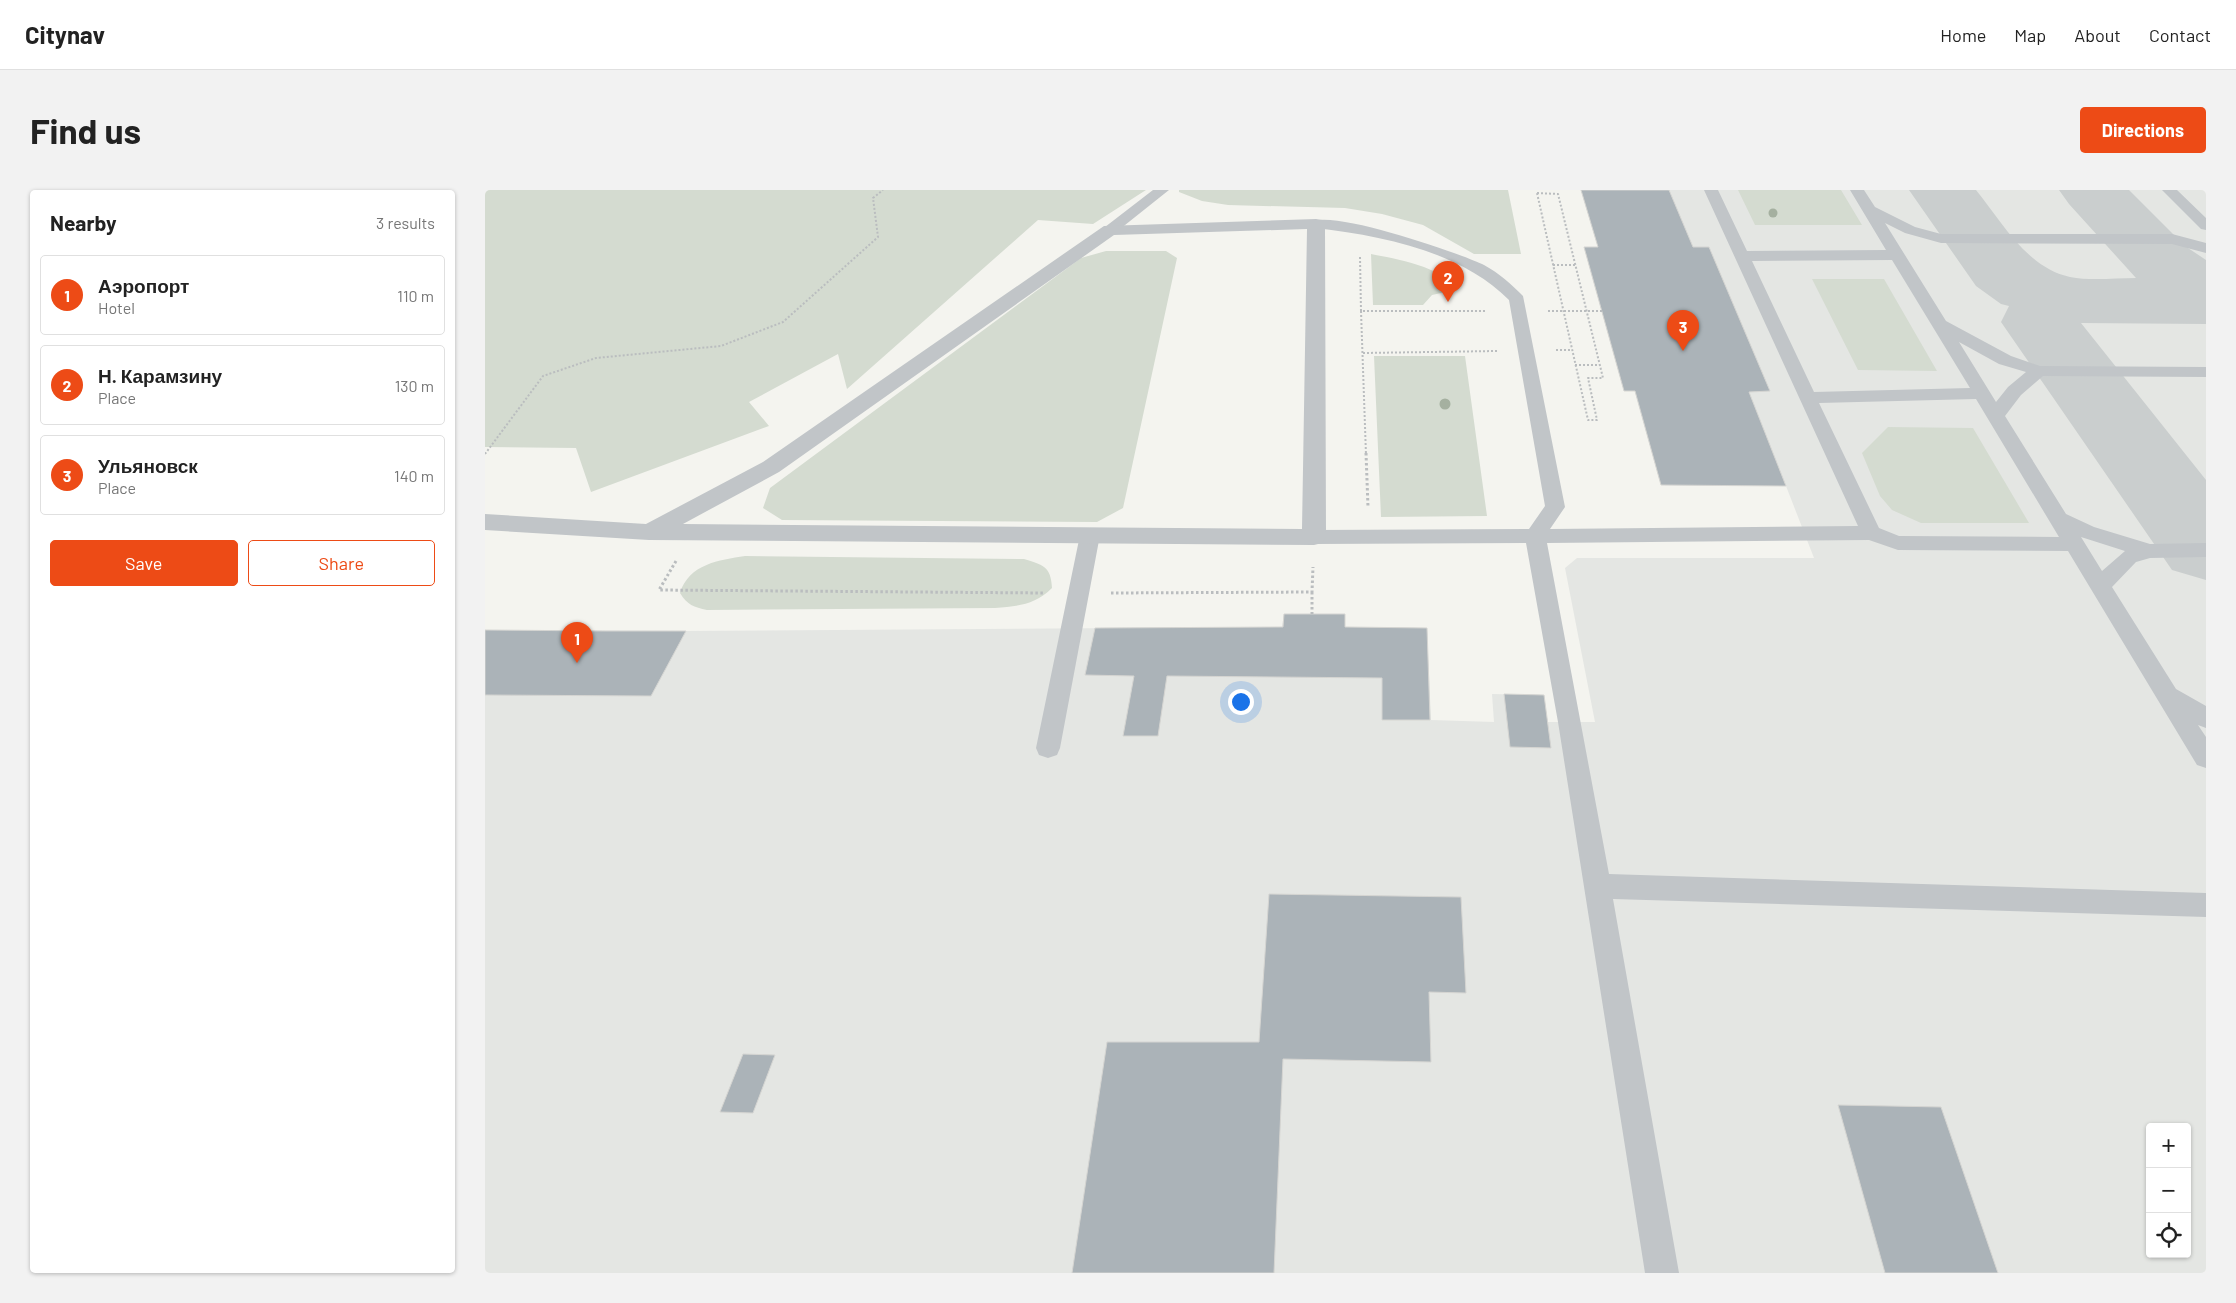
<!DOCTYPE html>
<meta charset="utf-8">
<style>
:root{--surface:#fff;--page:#f2f2f2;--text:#222;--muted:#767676;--line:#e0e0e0;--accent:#ed4b16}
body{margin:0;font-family:Barlow,sans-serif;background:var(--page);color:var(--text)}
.controls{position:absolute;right:15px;bottom:15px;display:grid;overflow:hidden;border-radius:5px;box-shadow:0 1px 4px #0004}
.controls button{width:45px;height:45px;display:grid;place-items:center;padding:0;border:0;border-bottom:1px solid var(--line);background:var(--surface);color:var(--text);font:25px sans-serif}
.you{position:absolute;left:755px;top:511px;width:18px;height:18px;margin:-12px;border:4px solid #fff;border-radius:50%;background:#1a73e8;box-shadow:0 0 0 8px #1a73e833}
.badge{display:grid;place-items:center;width:32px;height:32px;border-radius:50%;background:var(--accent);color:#fff;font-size:16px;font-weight:700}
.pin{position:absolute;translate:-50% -41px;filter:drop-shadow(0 1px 2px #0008)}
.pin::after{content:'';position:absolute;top:26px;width:18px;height:15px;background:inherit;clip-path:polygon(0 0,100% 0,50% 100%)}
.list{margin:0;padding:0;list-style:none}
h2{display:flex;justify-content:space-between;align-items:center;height:65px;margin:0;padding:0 20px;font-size:21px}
h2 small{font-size:16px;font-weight:400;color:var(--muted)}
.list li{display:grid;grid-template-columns:32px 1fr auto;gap:15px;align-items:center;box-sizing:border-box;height:80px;margin:0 10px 10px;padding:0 10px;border:1px solid var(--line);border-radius:5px}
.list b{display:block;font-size:19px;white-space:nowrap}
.list p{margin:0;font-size:16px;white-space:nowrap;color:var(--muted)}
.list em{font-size:16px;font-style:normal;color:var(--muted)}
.actions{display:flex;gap:10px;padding:15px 20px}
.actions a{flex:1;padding:11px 0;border:1px solid var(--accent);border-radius:5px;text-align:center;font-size:18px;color:var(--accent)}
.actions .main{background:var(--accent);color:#fff}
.icon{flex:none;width:28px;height:28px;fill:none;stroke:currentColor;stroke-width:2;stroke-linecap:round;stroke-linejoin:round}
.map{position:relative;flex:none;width:1721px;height:1083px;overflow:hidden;border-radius:5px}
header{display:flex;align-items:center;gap:30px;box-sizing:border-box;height:70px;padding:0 25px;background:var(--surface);border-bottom:1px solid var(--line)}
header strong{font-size:24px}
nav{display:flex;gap:28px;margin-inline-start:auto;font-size:18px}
.intro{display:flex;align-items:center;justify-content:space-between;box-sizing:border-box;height:120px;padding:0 30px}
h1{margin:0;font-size:35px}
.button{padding:12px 22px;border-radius:5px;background:var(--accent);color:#fff;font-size:18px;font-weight:700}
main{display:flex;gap:30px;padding:0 30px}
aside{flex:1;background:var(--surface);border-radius:5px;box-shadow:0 1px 4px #0004}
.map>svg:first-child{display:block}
.built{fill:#e4e6e3;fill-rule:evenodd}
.green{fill:#d4dbd0}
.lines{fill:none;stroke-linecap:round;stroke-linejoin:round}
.taxiway{fill:#cacece;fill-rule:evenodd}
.building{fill:#abb3b8;stroke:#d5d5d2}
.path-far1{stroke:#babdbf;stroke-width:2;stroke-dasharray:2 2;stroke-linecap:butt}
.path{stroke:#babdbf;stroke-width:3;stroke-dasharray:2.5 2.5;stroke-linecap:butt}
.lane{fill:#c1c5c8;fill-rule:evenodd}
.street{fill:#c1c5c8;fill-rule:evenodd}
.tree{fill:#a5b0a0}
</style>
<header>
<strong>Citynav</strong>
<nav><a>Home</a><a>Map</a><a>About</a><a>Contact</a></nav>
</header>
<div class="intro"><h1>Find us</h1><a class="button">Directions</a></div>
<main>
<aside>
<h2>Nearby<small>3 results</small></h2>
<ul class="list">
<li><span class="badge">1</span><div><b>Аэропорт</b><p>Hotel</p></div><em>110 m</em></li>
<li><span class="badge">2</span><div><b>Н. Карамзину</b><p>Place</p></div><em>130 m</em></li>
<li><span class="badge">3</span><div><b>Ульяновск</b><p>Place</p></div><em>140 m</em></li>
</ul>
<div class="actions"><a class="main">Save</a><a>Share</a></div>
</aside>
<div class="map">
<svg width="1721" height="1083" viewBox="0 0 1721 1083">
<rect width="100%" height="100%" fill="#f4f4ef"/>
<path class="built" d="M1096,0H1721V1083H0V440L201,441L797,437L799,424H860V437L942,438L946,530L1009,532L1007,504L1059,505L1062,532H1110L1080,378L1092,368H1329L1301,296L1176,295L1150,201H1139L1099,57H1113ZM1665,937H1702V1064H1665Z"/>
<path class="green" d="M0,0H661L608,34L553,30L362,199L353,164L264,212L284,236L106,302L91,258L0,257Z
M694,0H1023L1036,64H989L938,35L897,24L860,18L743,15L717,11L694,2Z
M1253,0H1356L1377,35H1270Z
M621,61H681L692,68L638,318L612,332L297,330L278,318L285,298L596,68Z
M886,64C910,69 959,76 970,100L947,105L938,115H888Z
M1327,89H1399L1452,181L1373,180Z
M889,166H980L1002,326L896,327Z
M1403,237L1488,238L1544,333H1436L1407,320L1395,306L1377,263Z
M260,366L539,369C558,375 566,376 567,398C550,415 533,416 510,418L222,420C209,417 202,415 195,403C204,374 234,370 260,366Z"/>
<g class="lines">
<path class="taxiway" d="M1424,0H1491C1517,32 1542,78 1585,87C1605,91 1630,88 1651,88L1584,14L1574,0H1644L1700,56L1721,70V134L1596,133L1721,290V390L1687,380L1516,132L1524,116L1516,114L1491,96Z"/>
</g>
<path class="building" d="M1096,0H1184L1208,57H1224L1285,201L1264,202L1301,296L1176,295L1150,201H1139L1099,57H1113Z
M799,424H860V437L942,438L945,530H897V488L682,486L673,546H638L649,486L600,485L610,438L798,437Z
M0,440L121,441H201L166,506L0,505Z
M1019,504L1059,505L1066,558L1025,557Z
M784,704L976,707L981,803L944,802L946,872L798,869L789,1083H587L622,852H774Z
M258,864L290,865L268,923L235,922Z
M1353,915L1456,917L1513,1083H1400Z"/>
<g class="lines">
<path class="path-far1" d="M1052,3L1073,4L1118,188H1103L1112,230H1103Z
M875,67L876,121H1001
M1068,75H1090
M876,121L881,265
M1063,121H1117
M1071,160H1087
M878,163L1012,161
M1090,175H1114
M0,264L58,186L111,168L236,156L298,132L393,47L388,8L398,0"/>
<path class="path" d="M881,263L883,317
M191,371L174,400L560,403
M827,402V424
M626,403L827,402L828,377"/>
<path class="lane" d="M668,0H684L630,43H620L618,40L620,37Z
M1219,0H1233L1262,61L1401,60L1365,0H1379L1390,17L1430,37L1456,44H1687L1721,53V63L1687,54L1456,53L1420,43L1400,33L1461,131L1526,166L1555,176L1721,177V187L1558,186L1536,205L1520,226L1581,324L1609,337L1665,354L1721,353V367L1665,368L1651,372L1627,397L1691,499L1721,516V538L1713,535L1721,547V578L1712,575L1583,361L1413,360L1384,350L1062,353L1124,684L1721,703V727L1128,709L1194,1083H1160L1073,532L1041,353L829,354L822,352L819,347L822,342L829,340L1044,339L1060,316L1024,110C975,61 898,46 831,38L824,34C837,15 977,64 999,75C1014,83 1026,94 1038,106L1080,317L1065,339L1373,336ZM1407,70L1485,198L1329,202L1267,71ZM1474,152L1514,174L1541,182L1523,197L1511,212ZM1491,209L1574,347L1414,346L1394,338L1334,213ZM1596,347L1640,361L1617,381Z
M1677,0H1692L1721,28V40L1716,39Z
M605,338L612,340L615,345L575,558L572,565L563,568L554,565L551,558L595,345L598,340Z"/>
<path class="street" d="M831,29L837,30L840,34L841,347L837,353L829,355L164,350L0,340V324L161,334L278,272L619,36ZM822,39L817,339L198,334L294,282L629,45Z"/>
</g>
<g class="tree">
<circle cx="1288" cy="23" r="4.5"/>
<circle cx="960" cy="214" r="5.5"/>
</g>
</svg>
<div class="controls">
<button>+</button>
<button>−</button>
<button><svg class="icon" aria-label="locate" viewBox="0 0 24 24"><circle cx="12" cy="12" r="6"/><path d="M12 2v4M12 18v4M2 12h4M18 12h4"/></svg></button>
</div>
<div class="you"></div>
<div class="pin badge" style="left:92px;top:473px">1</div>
<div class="pin badge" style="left:963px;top:112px">2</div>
<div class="pin badge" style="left:1198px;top:161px">3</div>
</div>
</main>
